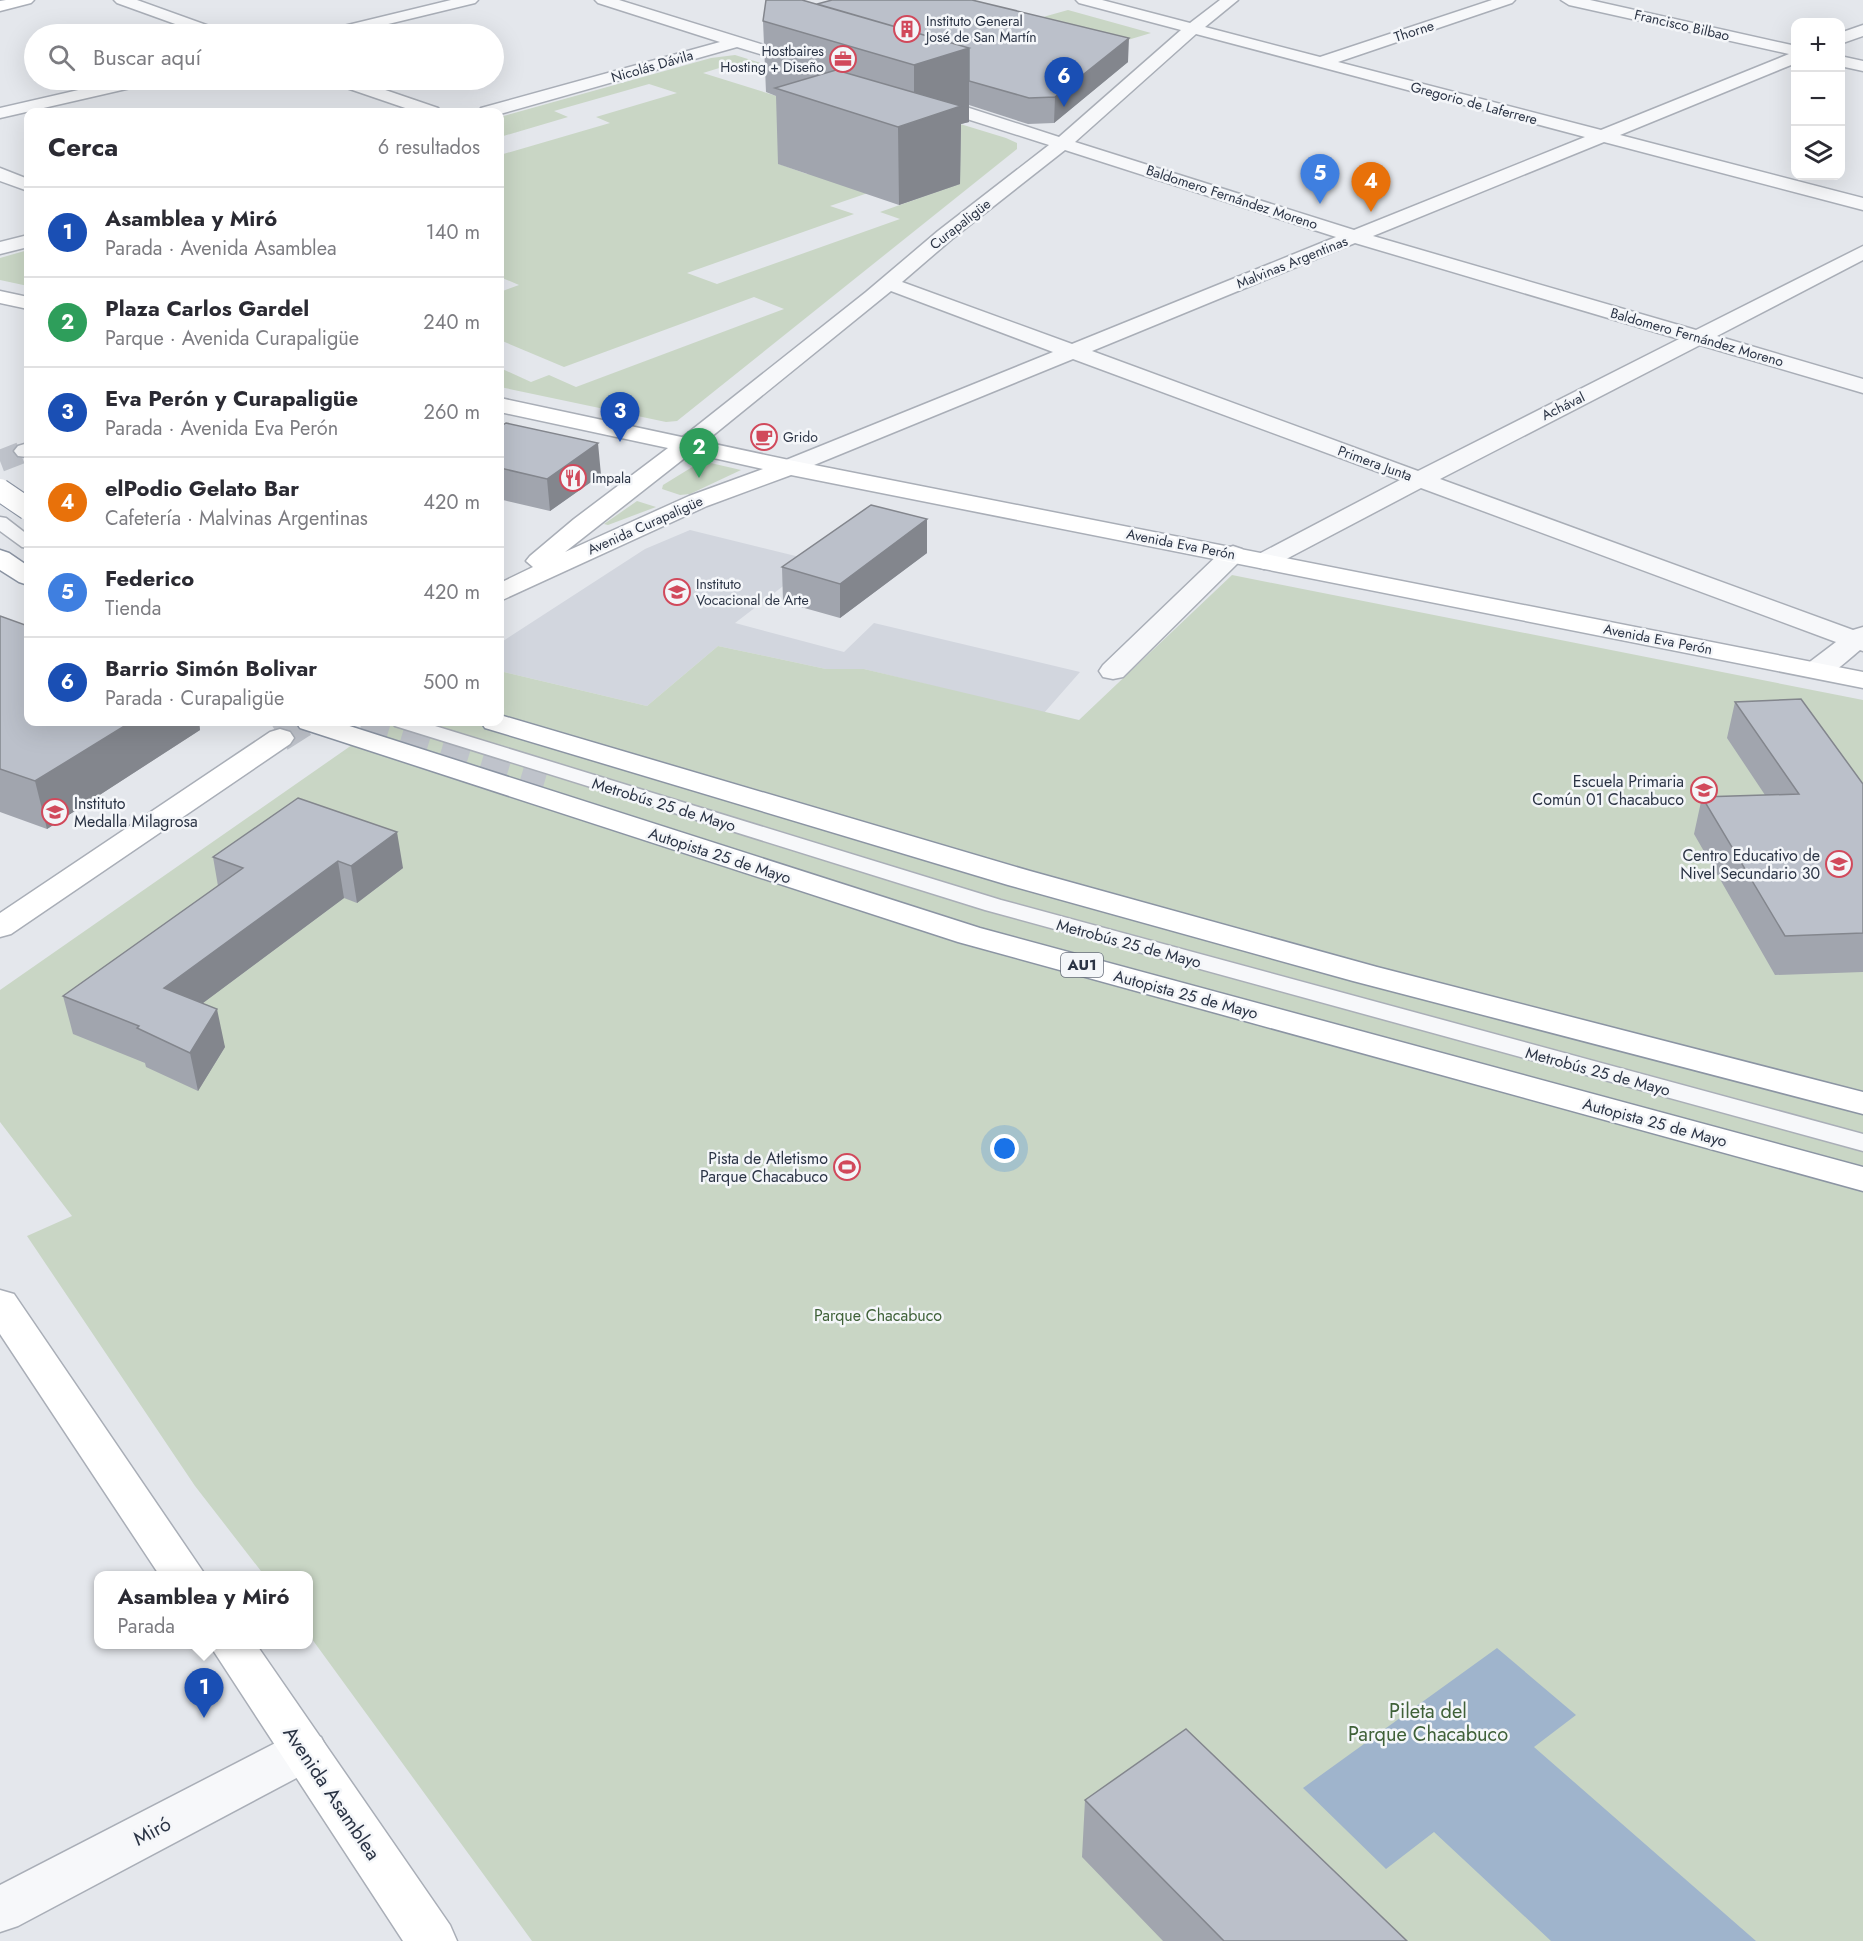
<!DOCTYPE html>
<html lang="es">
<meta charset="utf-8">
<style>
:root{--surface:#fff;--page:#f2f2f3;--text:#2b2b33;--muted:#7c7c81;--line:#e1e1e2;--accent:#0f766e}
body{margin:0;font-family:Jost,sans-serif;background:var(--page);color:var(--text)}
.controls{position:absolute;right:18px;top:18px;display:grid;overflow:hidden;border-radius:12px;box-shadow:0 6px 24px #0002}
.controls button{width:54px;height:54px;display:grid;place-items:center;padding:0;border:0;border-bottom:2px solid var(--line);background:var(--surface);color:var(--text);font:30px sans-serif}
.you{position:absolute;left:1005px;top:1149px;width:21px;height:21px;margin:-15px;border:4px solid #fff;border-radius:50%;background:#1a73e8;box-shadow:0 0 0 9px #1a73e833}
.badge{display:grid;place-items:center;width:39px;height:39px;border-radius:50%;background:var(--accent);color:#fff;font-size:20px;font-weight:700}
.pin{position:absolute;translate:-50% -50px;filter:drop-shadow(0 2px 3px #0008)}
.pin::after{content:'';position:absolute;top:32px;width:21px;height:18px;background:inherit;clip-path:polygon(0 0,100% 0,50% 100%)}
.popup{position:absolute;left:94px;top:1571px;width:219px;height:78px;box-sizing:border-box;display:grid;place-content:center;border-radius:12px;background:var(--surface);filter:drop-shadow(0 2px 4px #0005);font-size:20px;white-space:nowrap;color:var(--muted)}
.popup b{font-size:22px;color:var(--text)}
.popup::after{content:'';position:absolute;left:50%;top:100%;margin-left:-12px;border:12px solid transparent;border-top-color:var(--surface)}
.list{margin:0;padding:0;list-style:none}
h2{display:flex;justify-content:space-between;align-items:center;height:78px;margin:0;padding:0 24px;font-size:26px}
h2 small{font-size:20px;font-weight:400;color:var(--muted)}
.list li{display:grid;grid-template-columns:39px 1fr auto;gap:18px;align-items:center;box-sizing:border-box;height:90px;padding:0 24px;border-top:2px solid var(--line)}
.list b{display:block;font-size:22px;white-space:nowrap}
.list p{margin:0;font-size:20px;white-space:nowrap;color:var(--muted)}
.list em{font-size:20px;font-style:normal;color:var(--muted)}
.icon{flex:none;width:33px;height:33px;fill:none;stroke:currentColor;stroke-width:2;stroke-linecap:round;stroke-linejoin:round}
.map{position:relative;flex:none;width:1863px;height:1941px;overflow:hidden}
.search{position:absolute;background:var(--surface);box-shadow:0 6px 24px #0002;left:24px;top:24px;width:480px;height:66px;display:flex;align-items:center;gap:15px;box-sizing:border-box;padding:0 21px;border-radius:33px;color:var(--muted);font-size:22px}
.panel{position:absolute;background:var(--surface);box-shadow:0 6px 24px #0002;left:24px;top:108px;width:480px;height:618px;border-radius:12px}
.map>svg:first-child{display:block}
.built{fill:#d2d6de}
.green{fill:#c9d6c5;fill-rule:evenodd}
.water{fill:#9fb4cc}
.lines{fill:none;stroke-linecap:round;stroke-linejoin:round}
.street-tunnel-far1{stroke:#bfc3cb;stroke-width:22;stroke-dasharray:22 11;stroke-linecap:butt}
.street-tunnel{stroke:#bfc3cb;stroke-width:28;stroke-dasharray:28 14;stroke-linecap:butt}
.secondary-tunnel{stroke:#bfc3cb;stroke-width:28;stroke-dasharray:28 14;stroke-linecap:butt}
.lane-casing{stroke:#a9aeb7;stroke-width:3}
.street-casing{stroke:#a9aeb7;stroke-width:3}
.secondary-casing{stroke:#a9aeb7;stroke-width:3}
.highway-casing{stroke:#8b94a3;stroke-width:3}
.lane{fill:#f7f8fa;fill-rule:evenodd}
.street{fill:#f7f8fa;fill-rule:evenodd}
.secondary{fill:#fff;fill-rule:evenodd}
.highway{fill:#fff;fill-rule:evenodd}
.highway-bridge-casing{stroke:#8b94a3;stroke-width:24;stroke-linecap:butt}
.highway-bridge{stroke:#fff;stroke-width:22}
.wall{fill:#a1a5ae}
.shaded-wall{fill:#83868d}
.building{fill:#bbc0ca;stroke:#83868d;stroke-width:1.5}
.labels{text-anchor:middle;stroke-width:5;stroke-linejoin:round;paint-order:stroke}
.far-poi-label{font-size:14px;fill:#2b3445;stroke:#f4f6f9;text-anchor:start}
.far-street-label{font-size:14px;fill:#2b3445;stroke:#f4f6f9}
.shield{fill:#f4f6f9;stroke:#676e7b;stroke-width:1.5}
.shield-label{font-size:15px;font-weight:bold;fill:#2b3445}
.poi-label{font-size:16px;fill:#2b3445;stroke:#f4f6f9;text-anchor:end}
.street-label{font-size:16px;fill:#2b3445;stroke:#f4f6f9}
.park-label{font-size:16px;fill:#3f6138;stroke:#f4f6f9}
.near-park-label{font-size:20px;fill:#3f6138;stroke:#f4f6f9}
.near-street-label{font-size:20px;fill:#2b3445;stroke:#f4f6f9}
</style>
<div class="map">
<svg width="1863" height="1941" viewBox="0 0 1863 1941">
<rect width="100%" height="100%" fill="#e4e7ec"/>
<path class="built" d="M690,530L816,561L735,623L844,652L874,623L1080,672L1044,713L864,669H826L718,646L647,706L500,671V643L645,549Z"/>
<path class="green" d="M1068,10L1151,33L1101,48L1018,24Z
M735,55L1006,138L1017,143V149L677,421L666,422L500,387V368L531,382L549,375L576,387L784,309L754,297L564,367L500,340V292L519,285L500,277V155L610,123L596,117L677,93L649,84L554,111L568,117L500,137V117L711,58ZM729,65L925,126L807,174L779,164L885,130L703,73ZM926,173L959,184L880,212L900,219L717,284L687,273L854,214L830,206Z
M28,250V286L0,280V258Z
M702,461L741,470L690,494L680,495L662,489L663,485Z
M637,501L656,507L608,525L604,524Z
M1232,575L1863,700V1941H532L309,1635V1576L264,1575L195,1486L27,1236L72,1216L0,1122V990L385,722H500V671L647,706L718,646L826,669H864L1079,720Z"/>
<path class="water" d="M1497,1648L1576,1715L1534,1747L1756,1941H1551L1434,1832L1386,1869L1303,1788Z"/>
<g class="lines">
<path class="street-tunnel-far1" d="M0,461L26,451"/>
<path class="street-tunnel" d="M362,722L546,777"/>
<path class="secondary-tunnel" d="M280,738L305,722"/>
<defs>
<path id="lane" d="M0,517L6,518L28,535V548L22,547L0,531Z
M392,722H422L1001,900L1863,1134V1151L985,910L395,726Z"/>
<path id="street" d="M114,0H137L223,31L225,34H203L117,3Z
M451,0H478L475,3L347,34H321L323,31Z
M595,0H619L812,60L814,63L806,68L737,47L500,114L479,112L481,108L720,42L598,3Z
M1076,0H1102L1190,23L1220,0H1238L1205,27L1320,57L1492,0H1515L1512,3L1338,62L1601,130L1789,54L1569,5L1561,0H1590L1796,46V63L1620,135L1863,198V210L1604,142L1373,236L1696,330L1863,246V260L1717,336L1863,379V393L1700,345L1440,479L1853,630L1863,627V651L1860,650C1844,663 1829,681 1807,676L1803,670L1807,664L1836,642L1421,488L1273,566L1264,569L1255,566L1251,561L1255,556L1400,480L1073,359L797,472L789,474L781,472L777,467L781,462L1053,352L891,291L695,450L687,452L679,450L675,445L679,440L866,292L938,231L1049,145L920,104L917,100L920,96H932L1059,137L1181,30L1079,3ZM1196,34L1585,137L1354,230L1075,142ZM1065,150L1336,237L1072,344L902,282L952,239ZM1355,243L1679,339L1418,471L1092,351Z
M1863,25V36L1840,44V33Z
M1840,56L1863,61V71L1840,66Z
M122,80H150L148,84L0,118V108Z
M333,80H356L438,108L441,112H417L335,84Z
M0,168L28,179V191L0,181Z
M28,235V247L0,254V242Z
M28,443V457L18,456L14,451L18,446Z
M1233,546L1242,549L1246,554L1242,559L1123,677L1113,679L1103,677L1099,671L1103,665L1224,549Z
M304,1731L321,1737L328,1751L321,1765L18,1926L0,1932V1885L287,1737Z"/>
<path id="secondary" d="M6,0H34L31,3L0,11V1Z
M0,291L28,297V309L0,303Z
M500,398L789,460L1863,672V688L791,475L707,506L500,601V583L533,567L526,561L530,556L574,519L668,448L500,412ZM691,453L763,469L689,496L565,552Z
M280,729L290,732L294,738L290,744L11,934L0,937V913L270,732Z
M0,1290L14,1294L206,1576H160L0,1334Z
M209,1644H256L450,1925L457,1941H403Z"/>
<path id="highway" d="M0,550L9,553L28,566V585L19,582L0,570Z
M500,715L1030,871L1377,967L1863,1092V1114L1353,981L1008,885L485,728L481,722H500Z
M296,722H337L980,928L1863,1167V1191L958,942L300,728Z"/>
</defs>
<use href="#lane" class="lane-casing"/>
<use href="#street" class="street-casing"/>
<use href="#secondary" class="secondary-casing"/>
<use href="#highway" class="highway-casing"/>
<use href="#lane" class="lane"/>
<use href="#street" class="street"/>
<use href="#secondary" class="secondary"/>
<use href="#highway" class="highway"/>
<defs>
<path id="highway-bridge" d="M0,490L28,509"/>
</defs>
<use href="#highway-bridge" class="highway-bridge-casing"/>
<use href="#highway-bridge" class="highway-bridge"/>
</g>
<path class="wall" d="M817,4L1128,62L1054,123L1028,124L969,105V122L961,124L960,184L899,205L778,164L776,96L766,92L763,21Z
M500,427L601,475L550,511L503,500L500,503Z
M927,519V553L840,618L783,602L782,567Z
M0,616L28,722H199L200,730L47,829L0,812Z
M1735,702L1863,784V972L1775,975L1694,834L1702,797L1765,795L1727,738Z
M298,798L403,868L357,903L344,898L203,1003L225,1047L198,1091L146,1067L145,1063L73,1034L63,996L218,886L213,857Z
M1085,1800L1407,1941H1163L1082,1857Z"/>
<path class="shaded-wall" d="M1129,38L1128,62L1054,123L1055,97Z
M969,48V122L961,124L960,184L899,205L898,127L914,122V65Z
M598,443L601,475L550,511L547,479Z
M500,470L503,500L500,503Z
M927,519V553L840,618V584Z
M131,722H199L200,730L47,829L35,781Z
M397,832L403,868L357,903L351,866Z
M338,861L344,898L172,1026L164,988Z
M217,1009L225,1047L198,1091L190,1053Z"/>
<path class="building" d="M766,0H802L969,48L914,65L763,21Z
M832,0H972L1129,38L1055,97L1029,98L969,81V48L817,4Z
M836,70L961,106L898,127L775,88Z
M506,423L598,443L547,479L500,468V427Z
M871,505L927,519L840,584L782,567Z
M0,616L28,626V722H131L35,781L0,769Z
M1801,699L1863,784V933L1785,936L1702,797L1799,794L1735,702Z
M298,798L397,832L351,866L338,861L164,988L217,1009L190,1053L137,1028L139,1026L63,996L243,868L213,857Z
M1186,1729L1407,1941H1224L1085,1800Z"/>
<defs>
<symbol id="building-ring" viewBox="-11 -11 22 22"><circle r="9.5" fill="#f4f6f9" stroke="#d1495b" stroke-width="1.5"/><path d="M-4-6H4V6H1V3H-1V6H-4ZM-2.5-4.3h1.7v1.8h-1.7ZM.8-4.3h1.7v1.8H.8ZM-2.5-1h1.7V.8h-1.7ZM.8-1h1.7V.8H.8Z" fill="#d1495b"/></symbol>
<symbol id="office-ring" viewBox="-11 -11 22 22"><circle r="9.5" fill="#f4f6f9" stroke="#d1495b" stroke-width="1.5"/><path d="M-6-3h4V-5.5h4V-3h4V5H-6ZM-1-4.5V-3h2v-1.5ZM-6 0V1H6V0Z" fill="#d1495b"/></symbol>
<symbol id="cafe-ring" viewBox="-11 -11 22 22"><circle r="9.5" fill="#f4f6f9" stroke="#d1495b" stroke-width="1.5"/><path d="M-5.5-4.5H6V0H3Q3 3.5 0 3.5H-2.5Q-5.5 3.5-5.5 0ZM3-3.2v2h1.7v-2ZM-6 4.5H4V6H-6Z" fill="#d1495b"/></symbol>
<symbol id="restaurant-ring" viewBox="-11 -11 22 22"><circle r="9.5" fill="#f4f6f9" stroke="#d1495b" stroke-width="1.5"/><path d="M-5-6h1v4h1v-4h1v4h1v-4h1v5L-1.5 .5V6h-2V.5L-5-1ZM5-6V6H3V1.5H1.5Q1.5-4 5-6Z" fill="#d1495b"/></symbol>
<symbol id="school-ring" viewBox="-11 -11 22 22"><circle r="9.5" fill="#f4f6f9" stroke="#d1495b" stroke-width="1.5"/><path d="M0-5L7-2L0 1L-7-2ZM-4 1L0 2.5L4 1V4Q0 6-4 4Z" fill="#d1495b"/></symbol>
<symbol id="stadium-ring" viewBox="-11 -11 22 22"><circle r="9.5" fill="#f4f6f9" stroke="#d1495b" stroke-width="1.5"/><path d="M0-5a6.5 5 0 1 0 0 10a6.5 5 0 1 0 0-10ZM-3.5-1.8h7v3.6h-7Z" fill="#d1495b"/></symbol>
</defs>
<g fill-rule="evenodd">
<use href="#building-ring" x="892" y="14" width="30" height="30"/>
<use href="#office-ring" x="828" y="44" width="30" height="30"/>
<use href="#cafe-ring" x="749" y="422" width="30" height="30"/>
<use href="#restaurant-ring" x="558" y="463" width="30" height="30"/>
<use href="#school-ring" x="662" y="577" width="30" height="30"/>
<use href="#school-ring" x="1689" y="775" width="30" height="30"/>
<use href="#school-ring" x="40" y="797" width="30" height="30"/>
<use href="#school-ring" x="1824" y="849" width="30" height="30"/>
<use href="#stadium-ring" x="832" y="1152" width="30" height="30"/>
</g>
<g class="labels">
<g class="far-poi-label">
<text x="926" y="26">Instituto General<tspan x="926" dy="16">José de San Martín</tspan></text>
<text x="824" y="56" text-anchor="end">Hostbaires<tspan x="824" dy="16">Hosting + Diseño</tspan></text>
<text x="783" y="442">Grido</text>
<text x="592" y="483">Impala</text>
<text x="696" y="589">Instituto<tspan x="696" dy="16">Vocacional de Arte</tspan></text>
</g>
<g class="far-street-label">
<text transform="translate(1682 25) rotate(13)" y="5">Francisco Bilbao</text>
<text transform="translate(1414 31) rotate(-18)" y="5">Thorne</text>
<text transform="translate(652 66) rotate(-16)" y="5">Nicolás Dávila</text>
<text transform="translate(1474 103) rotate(15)" y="5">Gregorio de Laferrere</text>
<text transform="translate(1232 197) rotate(18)" y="5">Baldomero Fernández Moreno</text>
<text transform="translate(960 224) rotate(-38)" y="5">Curapaligüe</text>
<text transform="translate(1292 262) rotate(-22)" y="5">Malvinas Argentinas</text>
<text transform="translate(1697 337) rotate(16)" y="5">Baldomero Fernández Moreno</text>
<text transform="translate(1563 406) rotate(-26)" y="5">Achával</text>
<text transform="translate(1375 463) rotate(20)" y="5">Primera Junta</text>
<text transform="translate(645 525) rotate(-24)" y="5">Avenida Curapaligüe</text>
<text transform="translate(1181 544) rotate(11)" y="5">Avenida Eva Perón</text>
<text transform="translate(1658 639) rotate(11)" y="5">Avenida Eva Perón</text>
</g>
<rect class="shield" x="1061" y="953" width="42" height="24" rx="4.5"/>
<g class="shield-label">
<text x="1082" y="970">AU1</text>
</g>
<g class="poi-label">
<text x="1684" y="787">Escuela Primaria<tspan x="1684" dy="18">Común 01 Chacabuco</tspan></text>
<text x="74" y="809" text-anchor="start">Instituto<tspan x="74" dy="18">Medalla Milagrosa</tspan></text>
<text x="1820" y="861">Centro Educativo de<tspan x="1820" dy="18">Nivel Secundario 30</tspan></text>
<text x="828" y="1164">Pista de Atletismo<tspan x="828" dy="18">Parque Chacabuco</tspan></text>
</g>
<g class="street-label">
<text transform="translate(664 804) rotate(17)" y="6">Metrobús 25 de Mayo</text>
<text transform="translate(720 855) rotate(18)" y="6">Autopista 25 de Mayo</text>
<text transform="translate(1129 943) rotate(15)" y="6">Metrobús 25 de Mayo</text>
<text transform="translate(1186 994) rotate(15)" y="6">Autopista 25 de Mayo</text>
<text transform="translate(1598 1071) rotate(15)" y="6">Metrobús 25 de Mayo</text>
<text transform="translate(1655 1122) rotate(15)" y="6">Autopista 25 de Mayo</text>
</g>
<g class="park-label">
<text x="878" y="1321">Parque Chacabuco</text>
</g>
<g class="near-park-label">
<text x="1428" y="1718">Pileta del<tspan x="1428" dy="23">Parque Chacabuco</tspan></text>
</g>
<g class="near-street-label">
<text transform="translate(332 1793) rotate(56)" y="7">Avenida Asamblea</text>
<text transform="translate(152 1831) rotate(-28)" y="7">Miró</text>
</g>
</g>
</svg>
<div class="controls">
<button>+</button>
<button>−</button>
<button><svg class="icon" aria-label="layers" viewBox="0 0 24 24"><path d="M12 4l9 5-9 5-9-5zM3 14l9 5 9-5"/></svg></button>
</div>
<div class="you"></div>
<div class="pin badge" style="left:204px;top:1718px;background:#1a4fb4">1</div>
<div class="popup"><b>Asamblea y Miró</b>Parada</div>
<div class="pin badge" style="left:699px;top:478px;background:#2e9e5b">2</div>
<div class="pin badge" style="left:620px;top:442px;background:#1a4fb4">3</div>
<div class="pin badge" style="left:1371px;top:212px;background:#e8710a">4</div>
<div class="pin badge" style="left:1320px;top:204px;background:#3f7fe0">5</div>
<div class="pin badge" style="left:1064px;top:107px;background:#1a4fb4">6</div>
<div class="search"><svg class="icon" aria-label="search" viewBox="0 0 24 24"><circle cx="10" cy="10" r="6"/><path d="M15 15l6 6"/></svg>Buscar aquí</div>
<section class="panel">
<h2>Cerca<small>6 resultados</small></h2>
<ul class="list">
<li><span class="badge" style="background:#1a4fb4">1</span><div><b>Asamblea y Miró</b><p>Parada · Avenida Asamblea</p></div><em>140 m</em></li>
<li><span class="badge" style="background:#2e9e5b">2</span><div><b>Plaza Carlos Gardel</b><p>Parque · Avenida Curapaligüe</p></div><em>240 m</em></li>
<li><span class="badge" style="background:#1a4fb4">3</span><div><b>Eva Perón y Curapaligüe</b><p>Parada · Avenida Eva Perón</p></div><em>260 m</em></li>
<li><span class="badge" style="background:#e8710a">4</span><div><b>elPodio Gelato Bar</b><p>Cafetería · Malvinas Argentinas</p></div><em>420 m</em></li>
<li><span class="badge" style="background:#3f7fe0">5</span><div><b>Federico</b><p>Tienda</p></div><em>420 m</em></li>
<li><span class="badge" style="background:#1a4fb4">6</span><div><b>Barrio Simón Bolivar</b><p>Parada · Curapaligüe</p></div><em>500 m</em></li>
</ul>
</section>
</div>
